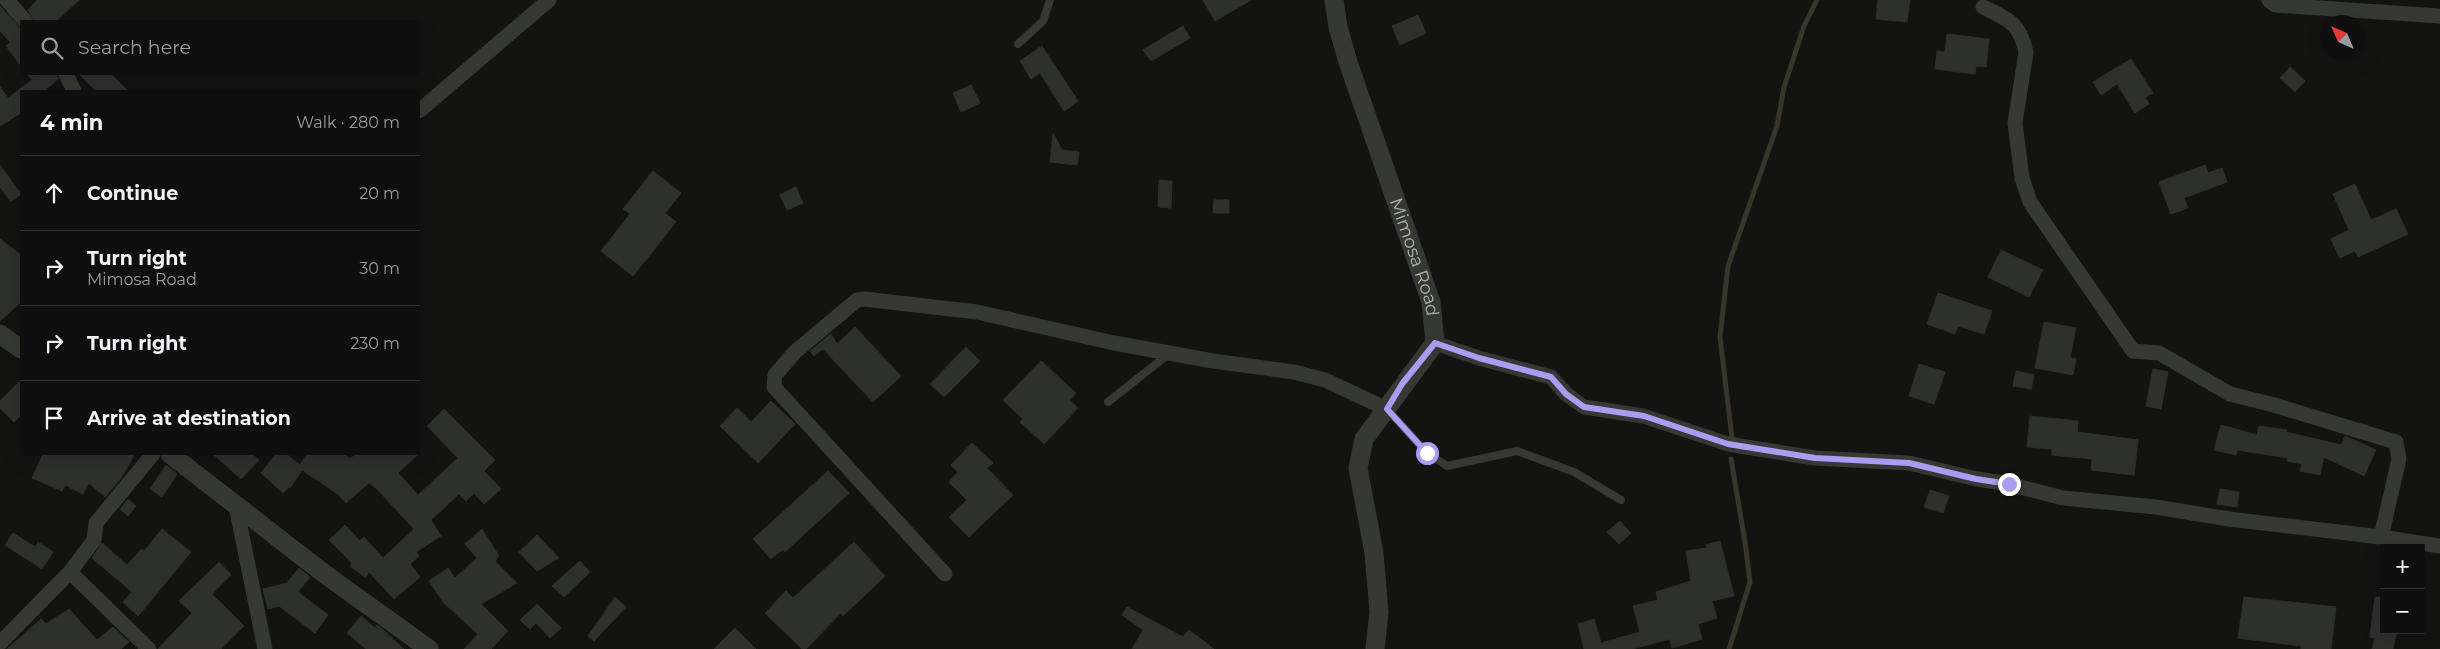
<!DOCTYPE html>
<meta charset="utf-8">
<style>
:root{--surface:#0e0f0e;--page:#171817;--text:#f1f3f6;--muted:#9b9c9e;--line:#2e2f2e}
body{margin:0;font-family:Montserrat,sans-serif;background:var(--page);color:var(--text)}
.controls{position:absolute;right:15px;bottom:15px;display:grid;overflow:hidden;border-radius:0px;box-shadow:0 5px 20px #0002}
.controls button{width:45px;height:45px;display:grid;place-items:center;padding:0;border:0;border-bottom:1px solid var(--line);background:var(--surface);color:var(--text);font:25px sans-serif}
.compass{position:absolute;left:2320px;top:15px;width:45px;height:45px;border-radius:50%;background:var(--surface);box-shadow:0 5px 20px #0002;rotate:315deg}
.stop{position:absolute;width:15px;height:15px;margin:-11px;border:4px solid #ab9cf1;border-radius:50%;background:#fff}
.stop.end{background:#ab9cf1;border-color:#fff;box-shadow:0 1px 5px #0008}
.list{margin:0;padding:0;list-style:none}
h2{display:flex;justify-content:space-between;align-items:center;height:65px;margin:0;padding:0 20px;font-size:21px}
h2 small{font-size:16px;font-weight:400;color:var(--muted)}
.list li{display:grid;grid-template-columns:32px 1fr auto;gap:15px;align-items:center;box-sizing:border-box;height:75px;padding:0 20px;border-top:1px solid var(--line)}
.list b{display:block;font-size:19px;white-space:nowrap}
.list p{margin:0;font-size:16px;white-space:nowrap;color:var(--muted)}
.list em{font-size:16px;font-style:normal;color:var(--muted)}
.icon{flex:none;width:28px;height:28px;fill:none;stroke:currentColor;stroke-width:2;stroke-linecap:round;stroke-linejoin:round}
.map{position:relative;flex:none;width:2440px;height:649px;overflow:hidden}
.search{position:absolute;background:var(--surface);box-shadow:0 5px 20px #0002;left:20px;top:20px;width:400px;height:55px;display:flex;align-items:center;gap:12px;box-sizing:border-box;padding:0 18px;border-radius:0px;color:var(--muted);font-size:19px}
.panel{position:absolute;background:var(--surface);box-shadow:0 5px 20px #0002;left:20px;top:90px;width:400px;height:365px;border-radius:0px}
.map>svg:first-child{display:block}
.lines{fill:none;stroke-linecap:round;stroke-linejoin:round}
.stream{stroke:#373629;stroke-width:5}
.building{fill:#2e302d;stroke:#2e2f2c}
.service{stroke:#363833;stroke-width:8}
.minor{stroke:#363833;stroke-width:15}
.tertiary{stroke:#363833;stroke-width:19}
.route{stroke:#ab9cf1;stroke-width:6}
.labels{text-anchor:middle;stroke-width:4;stroke-linejoin:round;paint-order:stroke}
.street-label{font-size:18px;fill:#b0b4a4;stroke:#0e0e0d}
</style>
<div class="map">
<svg width="2440" height="649" viewBox="0 0 2440 649">
<rect width="100%" height="100%" fill="#131412"/>
<g class="lines">
<path class="stream" d="M1732,438L1720,337L1728,266L1777,126L1784,87L1804,26L1817,0
M1729,649L1750,582L1745,542L1731,459"/>
</g>
<path class="building" d="M37,0H79L56,21H34L28,10Z
M1203,0H1251L1215,21Z
M1878,0H1910L1907,22L1876,19Z
M0,6L21,29V66L6,46L10,42L0,31Z
M1418,15L1426,33L1400,45L1392,26Z
M1183,26L1190,38L1151,61L1143,50Z
M1947,34L1989,39L1986,67L1976,66L1975,74L1935,69L1937,51L1945,52Z
M1042,46L1078,101L1064,111L1040,73L1031,79L1020,61Z
M2131,59L2153,93L2145,97L2149,104L2135,113L2117,84L2101,95L2093,82Z
M2290,67L2305,81L2295,92L2280,78Z
M27,74H57L58,79L44,91H21V113L0,126V87L8,98L32,80Z
M79,74H111L128,91H96Z
M971,85L980,103L961,112L953,93Z
M1053,133L1062,150L1079,152L1077,165L1050,162Z
M0,165L21,194L11,202L0,187Z
M2205,165L2208,173L2222,168L2227,182L2184,198L2188,208L2171,214L2159,182Z
M653,171L681,193L665,213L676,222L633,276L601,251L630,214L623,209Z
M1159,180L1172,181L1171,208L1158,207Z
M2355,184L2371,220L2396,209L2408,234L2358,257L2355,251L2340,258L2331,239L2349,230L2333,194Z
M796,187L803,203L787,210L780,195Z
M1214,200H1229V213H1213Z
M0,239L21,255V302L0,321Z
M2001,250L2043,270L2029,297L1988,277Z
M1938,293L1992,311L1984,334L1958,326L1955,334L1927,324Z
M2044,322L2076,328L2070,358L2076,359L2073,375L2035,368Z
M855,327L901,376L873,402L823,349L814,356L810,351L831,334L837,344Z
M966,347L980,361L944,397L930,384Z
M1041,361L1076,393L1070,400L1078,408L1044,444L1020,422L1023,419L1003,400Z
M1919,364L1945,372L1934,404L1909,396Z
M2153,369L2168,372L2161,409L2146,406Z
M2016,371L2034,375L2031,389L2013,386Z
M21,380V415L14,422L0,408V401Z
M771,401L795,424L758,463L720,426L737,408L751,422Z
M444,409L495,460L484,471L501,489L484,504L474,493L466,501L459,494L431,520L441,536L416,552L419,556L410,564L420,577L394,599L369,572L365,577L350,566L352,563L329,540L345,525L360,541L364,537L383,558L414,529L377,489L369,483L346,503L338,494L302,470L290,488L288,487L283,493L261,473L276,454H286L300,465L307,454H344L350,459L356,454H418L398,473L418,495L458,458L427,426Z
M2030,416L2078,421L2077,432L2138,440L2134,475L2091,470L2092,459L2052,455V449L2027,447Z
M2221,425L2257,435L2259,426L2287,430L2286,432L2341,445L2345,436L2376,450L2364,476L2324,457L2320,475L2300,471L2302,464L2287,461L2288,458L2237,450L2236,455L2214,450Z
M972,443L993,463L987,468L1013,495L969,537L949,517L967,500L949,482L958,472L951,465Z
M43,454H135L121,478L105,497L89,483L83,494L65,485L62,491L32,478Z
M213,454H252L259,460L241,479Z
M166,465L177,474L162,497L150,489Z
M828,471L849,493L785,552L783,549L771,559L753,539Z
M2220,489L2239,492L2237,507L2217,504Z
M1930,490L1949,496L1943,513L1924,507Z
M128,499L136,506L128,516L120,509Z
M1620,521L1631,533L1619,544L1607,532Z
M162,529L191,552L138,616L123,602L132,592L92,558L102,543L127,565L142,549L144,551Z
M482,529L499,556L495,561L517,583L481,604L508,631L491,649H464L478,634L444,603L429,581L448,568L455,578L477,558L465,544Z
M13,533L35,547L38,542L53,552L42,569L5,545Z
M537,535L559,558L537,571L519,552Z
M1720,541L1734,596L1712,601L1717,618L1698,624L1702,639L1672,648L1670,639L1632,649H1584L1578,624L1594,619L1601,643L1640,632L1633,606L1658,600L1656,592L1691,581L1686,551L1707,548L1706,545Z
M854,542L885,576L843,616L841,613L806,649H802L765,613L786,591L793,598Z
M580,561L590,572L564,597L552,586Z
M219,562L231,575L212,594L244,626L221,649H158L192,613L179,601Z
M299,568L310,577L298,592L328,615L315,633L279,606L268,609L263,589L287,583Z
M615,597L626,607L594,641L588,636Z
M2244,597L2336,607L2331,649H2301V646L2238,638Z
M2375,597H2384V630H2397L2393,649H2372L2375,638L2370,637Z
M537,604L561,628L550,638L536,623L530,629L520,620Z
M1127,607L1183,637L1189,630L1214,649H1132L1143,630L1122,615Z
M69,609L97,640L113,627L129,642L121,649H7L41,619L46,624Z
M361,616L375,628L377,625L380,627L404,649H366L347,633Z
M735,628L756,649H714Z"/>
<g class="lines">
<path class="service" d="M1018,44L1043,21L1050,0
M1108,402L1170,353
M1387,409L1427,453L1447,466L1517,451L1574,472L1621,500"/>
<path class="minor" d="M7,0L25,21
M2269,0L2275,5L2440,16
M1983,7C2008,19 2019,22 2026,52L2015,123L2022,178L2030,202L2133,351L2159,353L2230,394L2274,405L2396,442L2399,459L2381,537
M66,74L74,91
M419,111L549,0
M1435,343L1479,358L1551,377L1566,394L1584,407L1643,416L1728,444L1815,458L1909,463L1977,479L2009,484L2063,498L2156,507L2229,519L2381,537L2440,546
M236,506L265,649
M70,572L149,649
M945,574L774,387L775,375L795,352L857,300L864,299L977,312L1114,343L1213,361L1294,372L1325,380L1387,409
M0,643L70,572L94,540L96,523L153,454"/>
<g class="tertiary">
<path id="s1" d="M1334,0L1338,27L1348,62L1431,302L1435,343L1364,439L1358,468L1374,553L1379,612L1375,649"/>
<path d="M0,334L21,349"/>
<path d="M170,454L326,575L429,649"/>
</g>
</g>
<g class="lines">
<path class="route" d="M1427,453L1387,409L1402,384L1435,343L1479,358L1551,377L1566,394L1584,407L1644,416L1728,444L1815,458L1909,463L1976,479L2009,484"/>
</g>
<g class="labels">
<g class="street-label">
<text dy="6" stroke="none"><textPath href="#s1" startOffset="270">Mimosa Road</textPath></text>
</g>
</g>
</svg>
<div class="controls">
<button>+</button>
<button>−</button>
</div>
<svg class="compass" viewBox="-18 -18 36 36"><path d="M0-13l5 13h-10z" fill="#e53935"/><path d="M0 13l5-13h-10z" fill="#9b9c9e"/></svg>
<div class="stop" style="left:1427px;top:453px"></div>
<div class="stop end" style="left:2009px;top:484px"></div>
<div class="search"><svg class="icon" aria-label="search" viewBox="0 0 24 24"><circle cx="10" cy="10" r="6"/><path d="M15 15l6 6"/></svg>Search here</div>
<section class="panel">
<h2>4 min<small>Walk · 280 m</small></h2>
<ul class="list">
<li><svg class="icon" aria-label="ahead" viewBox="0 0 24 24"><path d="M12 20V5M6 11l6-6 6 6"/></svg><div><b>Continue</b></div><em>20 m</em></li>
<li><svg class="icon" aria-label="right" viewBox="0 0 24 24"><path d="M7 20v-9h11M14 6l5 5-5 5"/></svg><div><b>Turn right</b><p>Mimosa Road</p></div><em>30 m</em></li>
<li><svg class="icon" aria-label="right" viewBox="0 0 24 24"><path d="M7 20v-9h11M14 6l5 5-5 5"/></svg><div><b>Turn right</b></div><em>230 m</em></li>
<li><svg class="icon" aria-label="arrive" viewBox="0 0 24 24"><path d="M6 21V4h12l-3 4 3 4H6"/></svg><div><b>Arrive at destination</b></div></li>
</ul>
</section>
</div>
